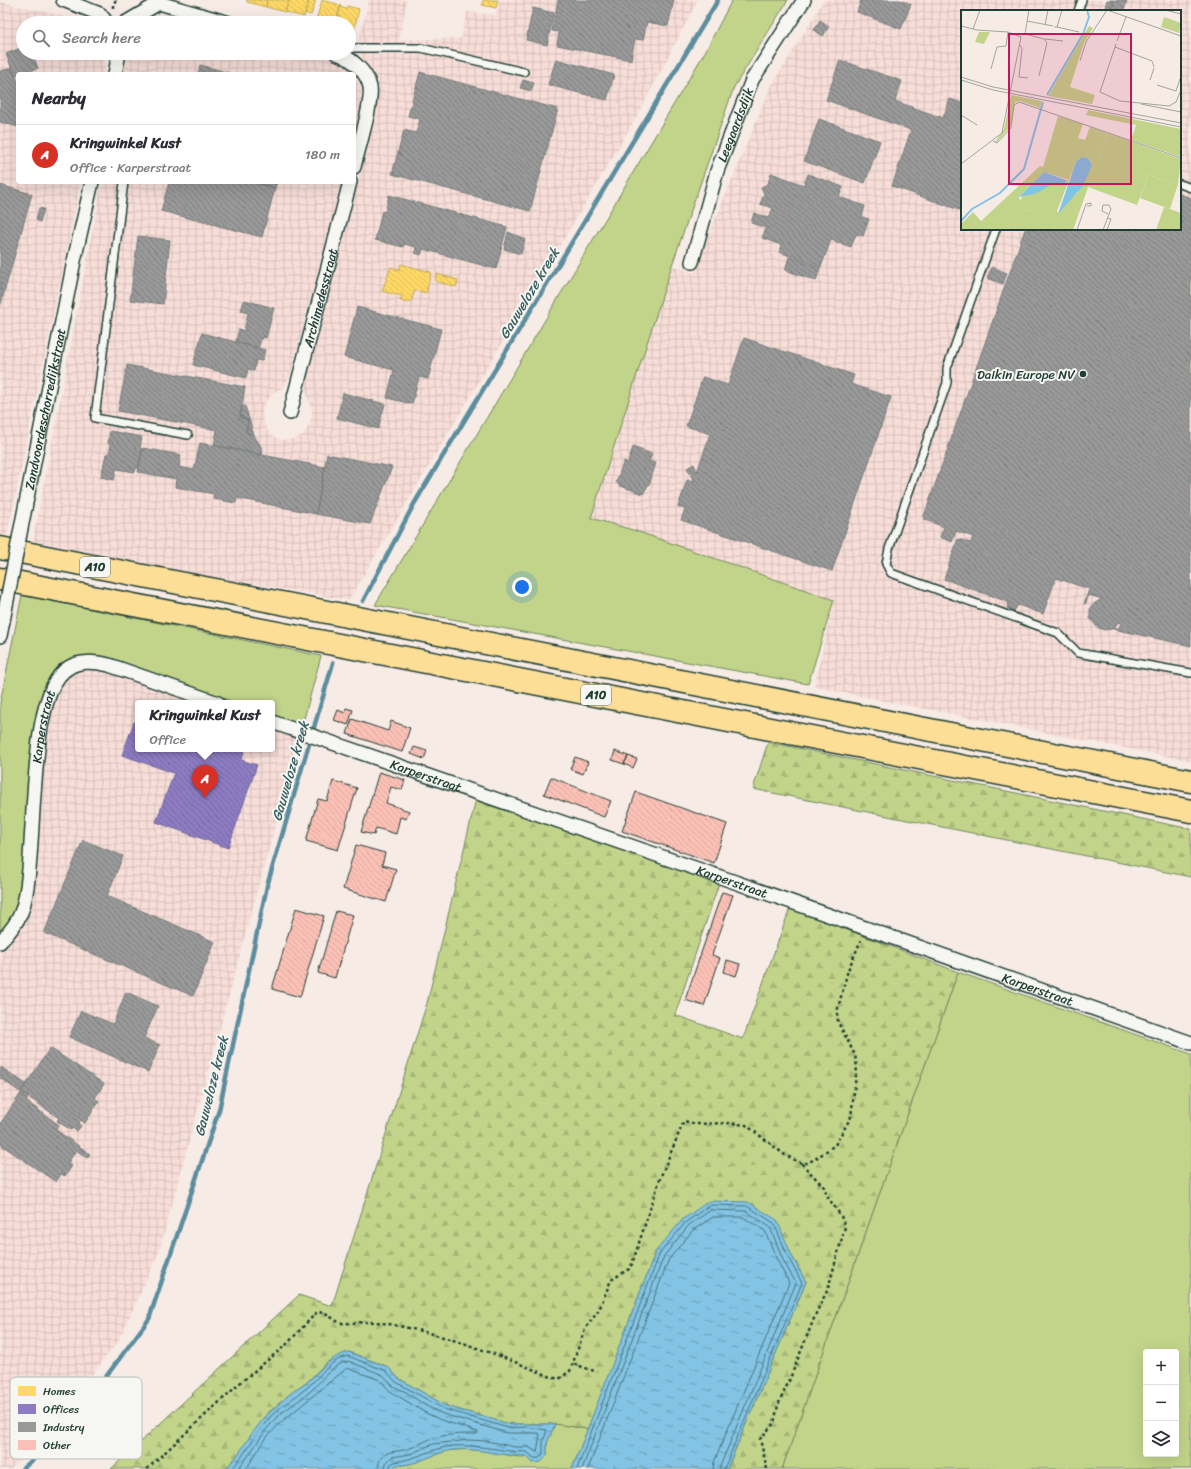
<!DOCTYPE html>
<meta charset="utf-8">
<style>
:root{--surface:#fff;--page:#f7f7f7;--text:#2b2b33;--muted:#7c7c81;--line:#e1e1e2;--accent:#d93025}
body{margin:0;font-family:Sriracha,sans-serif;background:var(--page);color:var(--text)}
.controls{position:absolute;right:12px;bottom:12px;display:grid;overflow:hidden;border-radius:4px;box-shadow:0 4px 16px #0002}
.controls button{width:36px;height:36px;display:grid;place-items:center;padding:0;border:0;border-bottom:1px solid var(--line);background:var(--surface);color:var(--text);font:20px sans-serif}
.you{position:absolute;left:522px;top:587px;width:14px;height:14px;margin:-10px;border:3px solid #fff;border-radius:50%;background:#1a73e8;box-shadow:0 0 0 6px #1a73e833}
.badge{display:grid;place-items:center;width:26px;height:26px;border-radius:50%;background:var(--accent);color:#fff;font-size:13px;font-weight:700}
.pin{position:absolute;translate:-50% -33px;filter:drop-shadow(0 1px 2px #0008)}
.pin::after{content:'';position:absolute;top:21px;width:14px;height:12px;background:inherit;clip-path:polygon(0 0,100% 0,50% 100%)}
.popup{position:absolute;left:135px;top:700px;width:140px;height:52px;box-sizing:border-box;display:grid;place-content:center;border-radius:4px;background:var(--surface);filter:drop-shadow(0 1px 3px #0005);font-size:13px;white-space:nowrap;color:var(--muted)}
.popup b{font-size:15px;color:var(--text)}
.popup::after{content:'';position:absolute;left:50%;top:100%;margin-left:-8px;border:8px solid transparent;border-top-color:var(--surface)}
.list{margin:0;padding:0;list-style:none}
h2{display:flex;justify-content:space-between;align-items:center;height:52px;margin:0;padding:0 16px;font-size:17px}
h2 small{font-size:13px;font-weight:400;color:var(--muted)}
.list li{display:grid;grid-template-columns:26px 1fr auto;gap:12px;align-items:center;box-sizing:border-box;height:60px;padding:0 16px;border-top:1px solid var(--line)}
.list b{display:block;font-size:15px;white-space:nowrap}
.list p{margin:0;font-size:13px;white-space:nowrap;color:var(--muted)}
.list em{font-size:13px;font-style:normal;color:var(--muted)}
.icon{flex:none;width:22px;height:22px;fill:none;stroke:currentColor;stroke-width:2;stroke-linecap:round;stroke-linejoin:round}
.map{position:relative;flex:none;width:1191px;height:1469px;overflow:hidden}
.search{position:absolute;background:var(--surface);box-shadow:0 4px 16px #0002;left:16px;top:16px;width:340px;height:44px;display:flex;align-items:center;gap:10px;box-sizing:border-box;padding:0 14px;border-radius:22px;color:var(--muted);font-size:15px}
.panel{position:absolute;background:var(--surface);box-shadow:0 4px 16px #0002;left:16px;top:72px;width:340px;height:112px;border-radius:4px}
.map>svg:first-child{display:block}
.industrial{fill:url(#industrial-grid);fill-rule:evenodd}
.green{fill:#c2d489;stroke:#70885e;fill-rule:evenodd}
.forest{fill:url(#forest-firs);stroke:#70885e}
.water{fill:url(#water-ripples);stroke:#5b8d9e}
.homes{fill:url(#homes-back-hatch);stroke:#bcaa57}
.offices{fill:url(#offices-back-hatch);stroke:#6d6998}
.industry{fill:url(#industry-back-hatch);stroke:#747d7b}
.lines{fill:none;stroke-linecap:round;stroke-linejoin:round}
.shore{stroke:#47737a;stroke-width:1}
.stream{stroke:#5b8d9e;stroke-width:4.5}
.building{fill:url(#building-back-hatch);stroke:#1f3d34}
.service-casing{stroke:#1f3d34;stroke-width:10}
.minor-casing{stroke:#1f3d34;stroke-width:16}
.motorway-casing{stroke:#1f3d34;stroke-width:25}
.path{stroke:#1f3d34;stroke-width:2.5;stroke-dasharray:3 3;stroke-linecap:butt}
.service{stroke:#f6f6f2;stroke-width:7}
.minor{stroke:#f6f6f2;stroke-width:13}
.motorway{stroke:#fcde96;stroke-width:22}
.minor-bridge-casing{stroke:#1f3d34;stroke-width:16;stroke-linecap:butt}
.minor-bridge{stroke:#f6f6f2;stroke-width:13}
.poi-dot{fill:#1f3d34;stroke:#f6f6f2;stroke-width:1.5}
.labels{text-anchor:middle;stroke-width:4;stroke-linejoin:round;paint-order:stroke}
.shield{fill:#f6f6f2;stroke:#60746d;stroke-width:1}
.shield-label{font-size:12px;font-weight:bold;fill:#1f3d34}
.street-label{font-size:13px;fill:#1f3d34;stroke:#f6f6f2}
.poi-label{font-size:13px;fill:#1f3d34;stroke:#f6f6f2;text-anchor:end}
.water-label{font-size:14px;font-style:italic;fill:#385e60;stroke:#f6f6f2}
.inset-river{fill:none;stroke:#83c3e4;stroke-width:2}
.inset-road{fill:none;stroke:#a1a59f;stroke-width:1}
.view{fill:#c2185b;fill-opacity:0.15;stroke:#c2185b;stroke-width:2}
.inset-edge{fill:none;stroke:#1f3d34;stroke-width:2}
.key{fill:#f6f6f2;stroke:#b6beb9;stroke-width:1}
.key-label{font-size:11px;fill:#1f3d34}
</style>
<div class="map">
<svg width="1191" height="1469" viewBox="0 0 1191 1469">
<defs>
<pattern id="industrial-grid" width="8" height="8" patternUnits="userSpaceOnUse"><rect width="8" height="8" fill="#f8ded8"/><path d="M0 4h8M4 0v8" fill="none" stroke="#d4bfba"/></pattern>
<pattern id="forest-firs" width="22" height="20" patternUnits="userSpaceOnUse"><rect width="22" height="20" fill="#c2d489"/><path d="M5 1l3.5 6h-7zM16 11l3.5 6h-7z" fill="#a6b777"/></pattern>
<pattern id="water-ripples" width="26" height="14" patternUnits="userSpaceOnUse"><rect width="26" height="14" fill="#83c3e4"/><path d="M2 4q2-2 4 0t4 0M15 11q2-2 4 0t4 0" fill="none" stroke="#6ba0ba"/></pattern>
<pattern id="homes-back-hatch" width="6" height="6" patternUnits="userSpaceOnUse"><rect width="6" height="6" fill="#ffd966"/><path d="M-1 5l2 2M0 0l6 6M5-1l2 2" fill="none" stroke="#dabb59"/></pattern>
<pattern id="offices-back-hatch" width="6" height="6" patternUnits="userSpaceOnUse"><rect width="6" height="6" fill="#8e7cc3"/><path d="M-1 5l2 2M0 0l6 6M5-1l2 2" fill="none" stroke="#73679f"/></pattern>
<pattern id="industry-back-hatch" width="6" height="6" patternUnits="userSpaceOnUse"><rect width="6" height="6" fill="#999"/><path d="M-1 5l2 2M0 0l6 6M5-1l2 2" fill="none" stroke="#7c7e7e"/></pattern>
<pattern id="building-back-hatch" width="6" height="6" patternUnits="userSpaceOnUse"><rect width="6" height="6" fill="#fcc1b6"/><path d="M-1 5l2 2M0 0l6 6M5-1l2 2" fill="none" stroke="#d8a79d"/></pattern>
</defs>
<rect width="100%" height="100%" fill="#f7ebe6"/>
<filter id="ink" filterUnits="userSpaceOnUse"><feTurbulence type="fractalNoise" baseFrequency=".025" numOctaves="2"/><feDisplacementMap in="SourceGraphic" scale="8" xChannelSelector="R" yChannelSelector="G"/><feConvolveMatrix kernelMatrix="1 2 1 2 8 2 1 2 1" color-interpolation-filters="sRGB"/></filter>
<g filter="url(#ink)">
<path class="industrial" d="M369,0H407L399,40L461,38L467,12L496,15L500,0H698L636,118L349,600L213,577L33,541L102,182H342L290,377L283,387L272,394L263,407L262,418L269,433L280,440L293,439L303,435L310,424L312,412L306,391V381L376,115L378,98L377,84L364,60L356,52Z
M824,0H1191V761L814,687L834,600L591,518L672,265L693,273L769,90ZM962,11H1180V229H962Z
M0,2L60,15L75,23H23V53H102L105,68L104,74H18V182H81L7,536L0,534Z
M166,14L201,23H146Z
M128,53H313L338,60L347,66L353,74H124Z
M354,75L361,89L362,105L354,136Z
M88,667L109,669L203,703H138V749H272V728L299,738L159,1252L119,1340L48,1431L11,1469H0V950L10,941L26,913L43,753L53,700L59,686L71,672Z"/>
<path class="green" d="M732,0H788L734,87L672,265L591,518L636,531L834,600L808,684L375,605L705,52Z
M22,595L321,656L302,726L272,715V703H237L106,658C80,652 65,661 49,682L18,903L9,922L0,933V703Z
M958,972L1191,1054V1469H782ZM1146,1352H1176V1454H1146Z
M555,1424L588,1429L572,1469H392L396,1465C415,1467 434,1451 455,1450C476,1448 493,1453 513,1456C524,1458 536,1456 547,1456V1443Z"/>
<path class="forest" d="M768,742L1191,829V877L753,789Z
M476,799L719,883L675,1015L743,1039L790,908L958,972L782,1469H727L806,1282L792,1256L656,1251L588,1429L555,1424H509L446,1406L398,1378L388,1367L349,1352L327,1362L305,1384L290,1394L269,1412L247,1441L239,1454L225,1469H111L299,1295L332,1306L427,1003Z"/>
<path class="water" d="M709,1201L748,1202L777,1220L792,1256L806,1282L727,1469H572L656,1251L683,1219Z
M349,1352L388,1367L398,1378L446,1406L509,1424H555L547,1443V1456L541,1462L533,1463L526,1456C501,1457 480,1447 452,1450C433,1453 415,1467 396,1465L392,1469H225C239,1457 245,1441 257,1427C266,1415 278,1404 290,1394C294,1390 300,1388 305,1384C319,1372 330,1356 349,1352Z"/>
<path class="homes" d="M247,0H267L266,7L247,2Z
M267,0H289L285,12L266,7Z
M289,0H309L304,17L285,12Z
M309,0H316L311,15L305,13Z
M322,0L341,5L336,21L330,20L329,23H326L316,20Z
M483,0H498L496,8L482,5Z
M347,6L359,9L354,31L349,29V23H336L340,7L346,9Z
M401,264L431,272L426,293L415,290L412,299L409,303L400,301L402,296L382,291L391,267L399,270Z
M437,274L458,280L456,287L435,281Z"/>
<path class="offices" d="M134,722L138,724V749H245L241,760L257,765L228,848L156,822L174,773L122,755Z"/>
<path class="industry" d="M558,0H674L668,26L647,22L643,40L635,39L631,60L557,45L559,32L552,31Z
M861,0H900L911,4L901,29L857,12Z
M1107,0H1114L1110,11H1104Z
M1115,0H1127L1124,11H1111Z
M533,8L554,13L547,45L526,40Z
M820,20L829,26L823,36L814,30Z
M23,47V53H32L38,68L23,74H18L15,77L6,54Z
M556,59L614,75L607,100L548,85Z
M840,60L902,81L895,101L943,118L950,99L962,103V211L892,186L911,130L826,100Z
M200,65L233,74H198Z
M12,68L18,81V127L0,122V71Z
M420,72L558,109L530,211L392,174L404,130L416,133L420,119L408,116Z
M523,80L534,83L531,91L520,88Z
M819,119L880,141L865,183L804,161Z
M771,173L804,185L808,174L843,187L839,197L865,206L862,217L869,219L863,236L856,234L851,247L831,240L821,267L779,252L781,245L762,238L766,228L751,223L754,213L769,218L773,208L760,204L764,194L761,187L768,184Z
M169,182H253L275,188L262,237L161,211Z
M253,182H277L275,188Z
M0,185L32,194L0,307Z
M1180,194L1191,198V646L1113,629L1119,628L1121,622H1119L1112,629L1104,630L1097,627L1090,618V609L1095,603L1102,599L1089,595L1086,603L1084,604L1089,589L1056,578L1043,614L1018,605L1014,611L1007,608L1008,602L944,579L958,539L971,543L973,537L956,531L952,542L940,537L944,527L923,519L1025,229H1180Z
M389,195L507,227L496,269L423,249L421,255L415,253L416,247L404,244L403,247L375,240L382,211L385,212Z
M39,208L44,209L40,222L36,220Z
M508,232L525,239L521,254L504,249Z
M138,236L170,240L163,304L130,300Z
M789,257L820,268L816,281L785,270Z
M992,267L1007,273L1003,284L987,278Z
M244,300L274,308L266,338L262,337L258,348L236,342L239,329L244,331L248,313L241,311Z
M357,307L441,329L428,379L419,377L412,404L387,398L394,370L344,357Z
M202,333L265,350L262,361L256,360L254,371L248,369L246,378L193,365Z
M744,338L854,375L851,384L891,397L832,571L681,520L685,509L678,507L687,480L694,481L687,468L694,464L697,472L710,434L686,426L703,377L728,385Z
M127,365L245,387L240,417L248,420L246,432L254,435L263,450L262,455L214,445L217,430L118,411Z
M343,393L385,404L378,429L337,418Z
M242,406H245L254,435L246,432L248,420L240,417Z
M110,431L142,437L140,448L142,449L138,468H136L135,472L116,469L114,480L101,477L106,454H109L111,444L108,443Z
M200,443L325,467L316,514L237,498L236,503L213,499L214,494L175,487L176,479L138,472L143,448L181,455L179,467L194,470Z
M633,447L652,454L649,461L656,463L650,482L643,494L618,485V483L616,482L624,461L628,463Z
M327,454L392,467L370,524L316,514Z
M83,840L123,856L107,896L215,942L193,996L44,933Z
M126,992L158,1006L144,1038L160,1045L148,1072L69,1037L81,1011L113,1024Z
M50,1048L104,1084L95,1098L99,1101L85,1123L81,1120L78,1124L81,1126L77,1131L72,1128L71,1130L57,1121L59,1118L21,1092Z
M1,1067L26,1084L20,1092L0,1078Z
M21,1093L28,1098L26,1101L59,1125L56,1130L90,1154L87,1158L76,1150L68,1163L72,1166L65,1176L61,1174L56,1182L0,1144V1124Z"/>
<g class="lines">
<path class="shore" d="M232,1469C247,1452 256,1432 272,1415C283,1404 296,1397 308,1387C320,1376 331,1359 348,1356L386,1371L396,1382L444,1409L508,1428L527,1427L547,1430L543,1442V1454L539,1458H534L527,1452C502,1452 479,1444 453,1446C432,1448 415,1460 394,1462L390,1465V1469
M238,1469C252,1453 261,1434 275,1419C286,1408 300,1401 312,1390C322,1380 333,1364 348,1361L383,1375L393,1386L406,1392L426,1406L443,1414L507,1433H538L540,1434L537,1452L528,1447H515L487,1441L469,1440L433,1444L410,1454L392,1457L386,1463L385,1469
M246,1469L267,1437L280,1423L347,1368L380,1380L390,1391L424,1412L441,1420L478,1432L477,1434C462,1434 445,1434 430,1439C423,1442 416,1446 408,1449C395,1453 379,1448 378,1469
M577,1469L660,1253L686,1222L710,1205L747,1206L774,1223L788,1257L802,1283L724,1469
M582,1469L664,1256L689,1225L711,1210L746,1211L770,1227L783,1260L796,1283L719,1469
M588,1469L669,1259L693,1230L713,1217H743L765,1231L778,1262L789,1283L714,1462L713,1469"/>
<path class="stream" d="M363,601L414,504L718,0
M22,1469L64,1433L149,1319L219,1110L267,886L333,663"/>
</g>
<path class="building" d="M346,708L353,710L348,725L334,720L338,710L345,713Z
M352,719L388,731L391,721L410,728L402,752L347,734Z
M414,747L427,751L424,759L411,754Z
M615,751L628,756L624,764L612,760Z
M628,756L637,759L633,768L624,764Z
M575,757L588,762L583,774L570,769Z
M379,772L405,780L402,790L391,787L386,803L409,811L406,819L400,817L396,834L376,828L374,835L361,832Z
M551,777L611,801L604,817L544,794Z
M333,781L357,788L338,850L306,841L318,799L327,801Z
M636,792L727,824L714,863L622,831Z
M356,845L385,853L382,865L396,869L386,902L343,889Z
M722,892L733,895L712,955L720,958L704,1006L685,1000Z
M296,908L324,916L300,997L272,989Z
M336,911L353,915L335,978L318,973Z
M727,960L740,964L736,976L724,972Z"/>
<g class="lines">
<defs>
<path id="service" d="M1078,11L1082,0
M349,50L353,48H421L524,72
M124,182L95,418L188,435
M1180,184L1191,188
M996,229L947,368V383L889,549L886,564L891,573L1058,633L1078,653L1191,673"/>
<g id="minor">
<path d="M63,0L100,14L107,23"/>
<path d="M159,3L229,23"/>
<path d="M125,23L159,3"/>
<path d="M336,53C351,57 367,72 370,87C373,102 358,150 354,167"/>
<path d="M115,74L119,53"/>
<path id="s1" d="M692,262L717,171L752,80L804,0"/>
<path id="s2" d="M290,413L350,182"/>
<path id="s3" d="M25,508L74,261L92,182"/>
<path d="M0,636L2,626"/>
<path id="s4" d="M272,722L732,881L1191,1043"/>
<path id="s5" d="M0,942C9,933 18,922 22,910C39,861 24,694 68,668C80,660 95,662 109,665L218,703"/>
</g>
<path id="motorway" d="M0,548L1191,781
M0,579L1191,811"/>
</defs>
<use href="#service" class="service-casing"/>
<use href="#minor" class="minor-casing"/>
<use href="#motorway" class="motorway-casing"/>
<path class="path" d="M113,8V4L116,0
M574,1364L597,1372
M147,1469L240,1383L286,1345L317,1312C329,1313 336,1322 341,1323C354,1324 370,1320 383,1323C441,1333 498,1354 551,1377L559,1379L570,1371L585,1329L599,1310L611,1280L629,1269L632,1264L661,1176L684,1121L696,1124L729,1123L746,1125L785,1155L801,1163H807L815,1159L835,1145L851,1117L857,1067L855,1055L838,1022L837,1012L848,970L861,940
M767,1469L760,1439L774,1423L778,1405L789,1381L817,1311L828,1289L845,1227L841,1216L827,1196L824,1187L801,1163"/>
<use href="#service" class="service"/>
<use href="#minor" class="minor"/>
<use href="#motorway" class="motorway"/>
<defs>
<path id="minor-bridge" d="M2,626L25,508"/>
</defs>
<use href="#minor-bridge" class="minor-bridge-casing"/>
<use href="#minor-bridge" class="minor-bridge"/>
</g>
</g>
<circle class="poi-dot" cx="1083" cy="374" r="4"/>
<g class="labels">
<g class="shield">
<rect x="80" y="557" width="30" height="20" rx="3"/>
<rect x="581" y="685" width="30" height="20" rx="3"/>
</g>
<g class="shield-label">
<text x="95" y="571">A10</text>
<text x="596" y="699">A10</text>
</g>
<g class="street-label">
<text dy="5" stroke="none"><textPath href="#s1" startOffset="144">Leegaardsdijk</textPath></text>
<text dy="5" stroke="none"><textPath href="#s2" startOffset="119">Archimedesstraat</textPath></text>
<text dy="5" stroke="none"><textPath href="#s3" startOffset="101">Zandvoordeschorredijkstraat</textPath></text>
<text dy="5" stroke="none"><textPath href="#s5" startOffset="224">Karperstraat</textPath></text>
<text dy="5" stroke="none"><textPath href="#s4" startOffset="163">Karperstraat</textPath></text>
<text dy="5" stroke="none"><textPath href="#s4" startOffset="487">Karperstraat</textPath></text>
<text dy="5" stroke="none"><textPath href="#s4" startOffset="811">Karperstraat</textPath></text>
</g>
<g class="poi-label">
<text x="1075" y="379">Daikin Europe NV</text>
</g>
<g class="water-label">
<text transform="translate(529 293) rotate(-59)" y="5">Gauweloze kreek</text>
<text transform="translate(290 771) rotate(-74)" y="5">Gauweloze kreek</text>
<text transform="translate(211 1086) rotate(-76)" y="5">Gauweloze kreek</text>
</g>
</g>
<g transform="translate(961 10)">
<rect width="220" height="220" fill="#f7ebe6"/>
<path d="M203,7L220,13L218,23L200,17ZM128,16L132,18L123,33L109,77L134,85L131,94L87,86ZM18,22H29L23,34L14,32ZM50,85L81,91L79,98L59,91L54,92L50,116L36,132H34L43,119ZM146,123L220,149L217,174L187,165L176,195L127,177ZM105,170H108L96,201L97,203L103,195L102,199H113L118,203L112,220H98L92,216L94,209L62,199L59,191L62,185L74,184L89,174L101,173ZM203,197L220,203V220H195Z" fill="#c2d489"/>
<path d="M127,100L220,119V147L170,130L175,115L125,105ZM97,106L122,114L117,128L124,130L129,117L146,123L118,203L113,199H102L103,195L117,182L131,155L128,149L115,152L108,170L83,162L58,187L62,199L95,209L92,216L98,220H0V214L12,202L20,211L79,156L82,157ZM187,165L217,174L209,199L179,188Z" fill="#c2d489"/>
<path d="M121,147L128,149L131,155L122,176L97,204L115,152ZM83,162L105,170L104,173H93L74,184L58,187Z" fill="#83c3e4"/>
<path class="inset-river" d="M86,85L122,24L128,7L126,0M0,211L11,199L39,183L63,159L82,92"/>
<path class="inset-road" d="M146,0L220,26M204,0L220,4M66,11L92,16M84,15L87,0M0,16L16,20L47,22L60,27M93,17H96L101,0M96,17L118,22M12,19L19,0M64,24L83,29L86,33L78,66M64,24L68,0M84,29L102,31M156,31L165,7M155,34L139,82L159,91L208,96L215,92L220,80M59,35L61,38L58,67L67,68M154,37L191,51L193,57M119,51L125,32L146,0M30,59L36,37L45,36L47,22M0,67L32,77L220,113M0,70L32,80L220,117M189,70L193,58M196,75L215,81L220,66M180,94L220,102M0,105L16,115M32,131L36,133L50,118L53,95L58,92L220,148M0,154L41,123L60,27M116,220L125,194L130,193V196H126M142,220L150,199L148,195H142L141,201L147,204M146,220L150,209L146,208"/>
<path class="view" d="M48,24H170V174H48Z"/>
<rect width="220" height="220" class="inset-edge"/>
</g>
<rect x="10" y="1377" width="132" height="82" rx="6" class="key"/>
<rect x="18" y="1386" width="18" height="10" fill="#ffd966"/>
<rect x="18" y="1404" width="18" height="10" fill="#8e7cc3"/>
<rect x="18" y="1422" width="18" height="10" fill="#999"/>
<rect x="18" y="1440" width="18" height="10" fill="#fcc1b6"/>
<g class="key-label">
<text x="43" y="1395">Homes</text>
<text x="43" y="1413">Offices</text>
<text x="43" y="1431">Industry</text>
<text x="43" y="1449">Other</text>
</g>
</svg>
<div class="controls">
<button>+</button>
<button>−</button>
<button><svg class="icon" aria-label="layers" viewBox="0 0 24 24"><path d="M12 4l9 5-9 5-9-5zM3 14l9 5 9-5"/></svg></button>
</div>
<div class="you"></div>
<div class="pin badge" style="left:205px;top:798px">A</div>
<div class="popup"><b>Kringwinkel Kust</b>Office</div>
<div class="search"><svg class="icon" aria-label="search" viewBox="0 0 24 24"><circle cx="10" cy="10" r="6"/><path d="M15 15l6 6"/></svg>Search here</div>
<section class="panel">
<h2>Nearby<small></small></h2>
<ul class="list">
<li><span class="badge">A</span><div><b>Kringwinkel Kust</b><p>Office · Karperstraat</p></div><em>180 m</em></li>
</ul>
</section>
</div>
